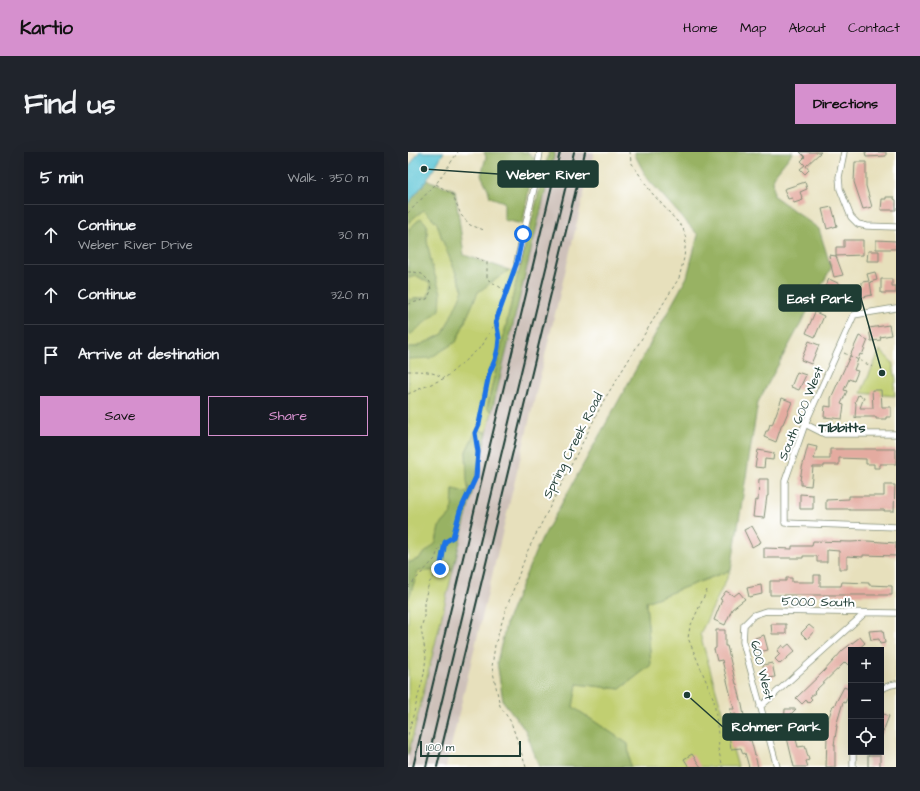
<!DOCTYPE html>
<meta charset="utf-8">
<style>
:root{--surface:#171b24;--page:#20242c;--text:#f1f3f6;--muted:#9ea1a6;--line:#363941;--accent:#d690ce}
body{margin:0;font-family:"Architects Daughter",sans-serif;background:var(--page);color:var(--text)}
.controls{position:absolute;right:12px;bottom:12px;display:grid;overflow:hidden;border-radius:0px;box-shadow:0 4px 16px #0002}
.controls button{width:36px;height:36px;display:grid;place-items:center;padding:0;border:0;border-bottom:1px solid var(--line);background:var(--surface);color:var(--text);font:20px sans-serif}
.scale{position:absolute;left:12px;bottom:10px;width:101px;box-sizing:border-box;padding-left:4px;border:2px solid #1f3d34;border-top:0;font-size:11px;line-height:14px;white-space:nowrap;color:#1f3d34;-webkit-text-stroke:3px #fff;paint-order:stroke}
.stop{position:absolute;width:12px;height:12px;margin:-9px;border:3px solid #1a73e8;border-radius:50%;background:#fff}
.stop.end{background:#1a73e8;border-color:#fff;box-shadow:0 1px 4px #0008}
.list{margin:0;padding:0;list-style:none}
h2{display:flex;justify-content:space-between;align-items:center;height:52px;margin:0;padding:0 16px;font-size:17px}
h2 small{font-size:13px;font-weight:400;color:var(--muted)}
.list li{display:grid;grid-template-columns:26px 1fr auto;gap:12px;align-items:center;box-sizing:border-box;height:60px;padding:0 16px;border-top:1px solid var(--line)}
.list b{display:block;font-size:15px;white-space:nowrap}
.list p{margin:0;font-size:13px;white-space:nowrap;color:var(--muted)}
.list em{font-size:13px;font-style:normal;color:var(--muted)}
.actions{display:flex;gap:8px;padding:12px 16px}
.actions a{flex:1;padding:9px 0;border:1px solid var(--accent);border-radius:0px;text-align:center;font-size:14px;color:var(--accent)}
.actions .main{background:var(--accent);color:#111}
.icon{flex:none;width:22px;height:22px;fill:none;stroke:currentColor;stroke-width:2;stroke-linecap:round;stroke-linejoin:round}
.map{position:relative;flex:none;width:488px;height:615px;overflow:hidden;border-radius:0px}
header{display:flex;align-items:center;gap:24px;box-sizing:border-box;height:56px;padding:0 20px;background:var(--accent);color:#111}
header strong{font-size:19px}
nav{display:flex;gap:22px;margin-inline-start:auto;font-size:14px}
.intro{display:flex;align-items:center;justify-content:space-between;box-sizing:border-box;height:96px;padding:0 24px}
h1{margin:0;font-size:28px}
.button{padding:10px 18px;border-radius:0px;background:var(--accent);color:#111;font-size:14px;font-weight:700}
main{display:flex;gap:24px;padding:0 24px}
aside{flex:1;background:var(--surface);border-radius:0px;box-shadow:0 4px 16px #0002}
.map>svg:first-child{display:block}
.industrial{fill:#cec1ba}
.green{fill:#c1cf71;stroke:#708652}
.forest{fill:#98b263;stroke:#5c784c}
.water{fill:#5bc5d6;stroke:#3d8185}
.building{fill:#e4aba0}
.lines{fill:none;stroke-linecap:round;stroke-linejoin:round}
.minor-casing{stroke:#838e78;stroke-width:7}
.path{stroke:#838e78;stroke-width:1;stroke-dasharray:3 3;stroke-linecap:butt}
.minor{stroke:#fff;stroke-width:5.5}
.rail{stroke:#1f3d34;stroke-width:2}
.route{stroke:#1a73e8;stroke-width:5}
.labels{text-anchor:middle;stroke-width:4;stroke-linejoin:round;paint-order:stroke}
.street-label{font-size:13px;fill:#1f3d34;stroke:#fff}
.neighbourhood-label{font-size:14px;font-weight:bold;fill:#1f3d34;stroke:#fff}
.leader{fill:none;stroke:#1f3d34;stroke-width:1.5}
.callout-dot{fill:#1f3d34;stroke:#fff;stroke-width:1.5}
.callout{fill:#1f3d34;stroke:#1f3d34;stroke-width:1.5}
.callout-label{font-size:14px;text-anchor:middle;font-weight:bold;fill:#fff}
</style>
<header>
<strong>Kartio</strong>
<nav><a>Home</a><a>Map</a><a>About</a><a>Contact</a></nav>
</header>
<div class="intro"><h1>Find us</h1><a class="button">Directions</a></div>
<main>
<aside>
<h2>5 min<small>Walk · 350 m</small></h2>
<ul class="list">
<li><svg class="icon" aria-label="ahead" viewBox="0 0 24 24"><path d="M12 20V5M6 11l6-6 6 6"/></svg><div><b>Continue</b><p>Weber River Drive</p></div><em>30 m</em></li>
<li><svg class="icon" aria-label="ahead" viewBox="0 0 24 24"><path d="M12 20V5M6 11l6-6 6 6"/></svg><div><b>Continue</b></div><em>320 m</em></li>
<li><svg class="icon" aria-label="arrive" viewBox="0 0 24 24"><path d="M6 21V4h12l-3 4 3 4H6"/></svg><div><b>Arrive at destination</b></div></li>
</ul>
<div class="actions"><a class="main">Save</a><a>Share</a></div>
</aside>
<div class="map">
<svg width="488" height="615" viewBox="0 0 488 615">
<rect width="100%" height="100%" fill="#fff"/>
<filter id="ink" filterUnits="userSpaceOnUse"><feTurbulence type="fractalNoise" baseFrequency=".025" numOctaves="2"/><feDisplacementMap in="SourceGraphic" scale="8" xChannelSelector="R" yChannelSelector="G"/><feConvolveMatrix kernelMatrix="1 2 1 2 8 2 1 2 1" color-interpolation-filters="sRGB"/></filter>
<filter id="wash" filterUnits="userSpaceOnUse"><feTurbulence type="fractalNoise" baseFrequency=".012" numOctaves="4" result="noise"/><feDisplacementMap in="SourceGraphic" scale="16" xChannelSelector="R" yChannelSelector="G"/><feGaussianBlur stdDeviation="0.9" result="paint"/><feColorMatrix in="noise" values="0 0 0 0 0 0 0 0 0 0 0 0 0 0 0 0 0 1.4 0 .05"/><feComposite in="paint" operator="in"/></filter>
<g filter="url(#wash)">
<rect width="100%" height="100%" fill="#e7e0bc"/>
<path class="industrial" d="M141,0H186L38,615H0V590Z"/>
<path class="green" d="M16,57L29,71L34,87L55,139L35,182L8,195H0V182H3L33,141L24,115L19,89V73L13,66L0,78V71L9,63Z
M101,118L110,122L79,256L84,259L79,281L69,277L58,299L59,325L61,342L45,337L44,361L31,375L28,391L10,407L0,411V207L48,190L70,140Z
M9,124L23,132L20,145L0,148V126Z
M472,198L484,210L488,227V231L486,232L487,244L453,241Z
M45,418L0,604V448L10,419Z
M323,418L292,482L330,615H222L220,592L165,555L169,532L212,537L243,513L238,450Z"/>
<path class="forest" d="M76,0H119L126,6L115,72L96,68V50L82,45L80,37L73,23L78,5Z
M141,0H147L84,259L79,256L110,122Z
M227,0H385L365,25L366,44L411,77L423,116L350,250L323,418L238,450L243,513L212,537L169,532L165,555L220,592L222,615H131L118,579L95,549L89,510L99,468L129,396L279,125L290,83L239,26L227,3Z
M19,28L47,38L56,103L101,118L70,140L48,190L22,206L0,207V195H8L35,182L55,138L34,87L29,71L16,58L9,63L0,71V52Z
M13,66L19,73V89L24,115L33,141L32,158L3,182H0V148L20,145L23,132L9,124L0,126V78Z
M69,277L79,281L45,418L10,419L0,448V411L10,407L28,391L31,375L44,361L45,337L61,341L59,329L58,299Z"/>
<path class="water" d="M11,0H36L19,28L0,52V16Z"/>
<g id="blocks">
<path class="building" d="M392,0H413L398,14L401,18L397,22L392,17L397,13L393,9L397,5Z
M457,0H478V4L458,5Z
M447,10H458V34L464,55L455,57L446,30Z
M397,30L399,37L392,40L395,48L386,51L384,46L380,47L376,37Z
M478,45H486V47L488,48V58H473L474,47H478Z
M424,55L429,74L419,77L414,57Z
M436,88H455V103L428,104L435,123L426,125L422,110L421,103L428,104V95H436Z
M468,88L488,89V97H468Z
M460,99H471V109H459Z
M467,120L469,128L462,130L464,143L451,146L449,135L454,134V130L461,129L459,122Z
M421,127L432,132L424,149L415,145L420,136L417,135Z
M473,127H484V134H488V141H473Z
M407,160L416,164L407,185L398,181Z
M481,173L483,183L472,185L473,188L463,189L461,176Z
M451,184L460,188L454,203L452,202L446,218L450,219L446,229L441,227L436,238L439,239L433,252L436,253L434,267L416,265L417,254L423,255V246Z
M401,189L411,193L403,212L393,208Z
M389,220L398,223L391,238L383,235Z
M464,238H473L474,255H483V265H478V267H468V265H448L447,266L448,251L447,250L450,243L456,245L452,256H465Z
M374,246L384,250L375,272H374L368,290L356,285L358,279H360L362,272L364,273Z
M400,293L409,295L406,307H422V297H488V312H472V316H466V312H458V307L431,306V313H416V315H405L403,334L393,333V328H392L394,316Z
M350,298L366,301L365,308L357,307L356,316L347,315Z
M351,327H360V344H359L356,366L345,365L347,348L350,349Z
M476,333H487L486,359H476V358H441V357H418V348L441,347V344H476Z
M392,342L405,343V357H392Z
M344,374L353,390L344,395L336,378Z
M405,389L443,390L460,389L488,391V404L455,403V405L439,404V417H431V399L419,398V410H409V404H395V406H356V396L384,397V394H404Z
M406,423H412V434H433L434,430L461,431V433L484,434V443H362V429H378V426H384V430H406Z
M353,433L354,442L341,445L339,436Z
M318,439L326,444L331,440L337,447L324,457L317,473L306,468L314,448L312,447Z
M363,472H378V482H364Z
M401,473L407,478L399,487L393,481Z
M308,478H317V494H319L328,532H329L334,553L337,569H338L341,589L343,588L350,615H341L337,601L335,602L333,596L323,597L321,583L329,582L328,575H330L328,562L323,563L322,557H326L314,508L309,509L306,497L308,496Z
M475,478L477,491L472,492L471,487L463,488L461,479Z
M356,483L360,498L351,500L347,486Z
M452,485L457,491L449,498H443V510L440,513L437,510L406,540L407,541L402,545L404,547L400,551L398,548L394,552L388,546L416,519L435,498Z
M381,492L387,499L372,512L367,507L372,502L369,499L374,493L376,496Z
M364,511L367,525L357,527L355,513Z
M436,535L443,538V539L437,551L435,550L428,574H429L426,593H427V615H418L419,585L421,565L425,553L426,554Z
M377,557H388L381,564H388V569L399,570V577L385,576L390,595L397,594L401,608L398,609L400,615H386L376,573Z
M473,561L481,564L473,585Z
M284,602L293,615H281L276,607Z
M460,603H472V615H460Z"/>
</g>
</g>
<g filter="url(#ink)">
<use href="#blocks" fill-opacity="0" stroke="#838e78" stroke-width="1"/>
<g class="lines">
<defs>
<path id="minor" d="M436,0L431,25L432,37L443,65L450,72L459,74L488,75
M109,110L127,32L132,0
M488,156L446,163L397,272L377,329V371L488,375
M397,272L417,282H488
M473,537L483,533L488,532
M352,555L457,461
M369,615L335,490L336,473L346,463L358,459L488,461
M445,615V600"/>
</defs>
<use href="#minor" class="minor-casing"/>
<path class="path" d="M28,32L45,43L53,63L62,73L76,78
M0,61L28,32L50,0
M68,106L79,110V127L98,139
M0,120H6L14,122L22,130L23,139L19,147L0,152V153
M436,201L465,215
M0,219C15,219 23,219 36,226
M0,242L37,226L74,194L88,169L107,117
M0,435L27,407L30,398L34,393L45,385L52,359L68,325L70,300L67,281L71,272L81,222L87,208L90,196L91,186L88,169
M299,438L282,475L280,486L306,548L311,590L310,597L315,615
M0,583L16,522L18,504L13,476L16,466V450L21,431L32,417L37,392
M118,615L103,570L92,554L84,515L87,493L97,460L120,398L196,248L271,126L276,106L278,87L275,76L243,40L223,10L222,0"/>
<use href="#minor" class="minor"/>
<path class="rail" d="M5,615L152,0
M18,615L166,0
M29,615L177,0"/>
</g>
</g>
<g class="lines" filter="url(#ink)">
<path class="route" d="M32,417L37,390L45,385L52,359L68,325L70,300L67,281L71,272L81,222L87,208L90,196L91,186L88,169L109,110L115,82"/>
</g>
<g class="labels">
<g class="street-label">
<text transform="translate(392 261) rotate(-68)" y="5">South 600 West</text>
<text transform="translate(164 293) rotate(-63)" y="5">Spring Creek Road</text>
<text transform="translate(410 449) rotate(1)" y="5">5000 South</text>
<text transform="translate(355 518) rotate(76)" y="5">600 West</text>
</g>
<g class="neighbourhood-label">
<text x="434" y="280">Tibbitts</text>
</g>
</g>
<path class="leader" d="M16 17L90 22M474 221L453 146M279 543L315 575"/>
<g class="callout-dot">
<circle cx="16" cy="17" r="4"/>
<circle cx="474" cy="221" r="4"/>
<circle cx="279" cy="543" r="4"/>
</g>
<g class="callout">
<rect x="90" y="9" width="100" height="26" rx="4"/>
<rect x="371" y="133" width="82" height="26" rx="4"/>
<rect x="315" y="562" width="105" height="26" rx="4"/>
</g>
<g class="callout-label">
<text x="140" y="27">Weber River</text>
<text x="412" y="151">East Park</text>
<text x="368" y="579">Rohmer Park</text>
</g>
</svg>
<div class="controls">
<button>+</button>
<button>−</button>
<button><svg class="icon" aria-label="locate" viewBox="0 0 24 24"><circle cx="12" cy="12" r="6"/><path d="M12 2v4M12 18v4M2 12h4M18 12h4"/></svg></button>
</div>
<div class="scale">100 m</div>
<div class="stop" style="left:115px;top:82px"></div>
<div class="stop end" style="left:32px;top:417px"></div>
</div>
</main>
